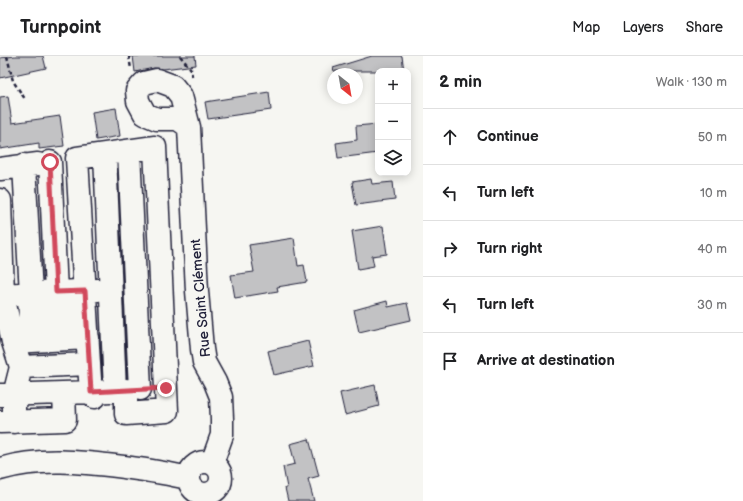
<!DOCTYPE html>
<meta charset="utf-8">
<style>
:root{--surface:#fff;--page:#f2f2f2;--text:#202124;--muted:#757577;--line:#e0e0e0}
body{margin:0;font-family:"Balsamiq Sans",sans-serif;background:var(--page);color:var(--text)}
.controls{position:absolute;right:12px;top:12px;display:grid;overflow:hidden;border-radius:8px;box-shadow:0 2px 10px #0003}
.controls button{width:36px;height:36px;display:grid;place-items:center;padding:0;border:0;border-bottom:1px solid var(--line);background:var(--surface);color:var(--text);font:20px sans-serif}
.compass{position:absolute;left:327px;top:12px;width:36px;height:36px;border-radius:50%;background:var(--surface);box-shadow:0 2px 10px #0003;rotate:149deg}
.stop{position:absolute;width:12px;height:12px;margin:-9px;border:3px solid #d1495b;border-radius:50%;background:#fff}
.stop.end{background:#d1495b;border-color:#fff;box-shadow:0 1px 4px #0008}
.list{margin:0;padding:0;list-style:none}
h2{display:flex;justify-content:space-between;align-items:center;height:52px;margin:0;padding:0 16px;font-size:17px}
h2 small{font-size:13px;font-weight:400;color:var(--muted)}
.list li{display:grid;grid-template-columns:26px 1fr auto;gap:12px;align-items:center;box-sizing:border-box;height:56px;padding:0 16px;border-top:1px solid var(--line)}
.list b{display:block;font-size:15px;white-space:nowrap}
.list em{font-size:13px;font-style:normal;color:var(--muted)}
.icon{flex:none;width:22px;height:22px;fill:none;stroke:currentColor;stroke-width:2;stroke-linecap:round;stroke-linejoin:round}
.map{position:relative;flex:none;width:423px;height:445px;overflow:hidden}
header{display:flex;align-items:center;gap:24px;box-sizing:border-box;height:56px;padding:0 20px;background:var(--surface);border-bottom:1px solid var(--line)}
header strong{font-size:19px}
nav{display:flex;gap:22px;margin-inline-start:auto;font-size:14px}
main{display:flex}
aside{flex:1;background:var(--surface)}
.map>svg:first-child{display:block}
.building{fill:#c2c2c4;stroke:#22223b}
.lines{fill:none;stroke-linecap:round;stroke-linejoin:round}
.minor-casing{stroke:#22223b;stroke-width:25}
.path{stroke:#22223b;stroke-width:2.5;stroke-dasharray:4 3;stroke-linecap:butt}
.minor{stroke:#f6f6f2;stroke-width:22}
.route{stroke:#d1495b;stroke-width:5}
.labels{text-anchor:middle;stroke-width:4;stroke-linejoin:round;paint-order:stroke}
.street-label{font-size:14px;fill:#22223b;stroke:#f6f6f2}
</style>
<header>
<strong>Turnpoint</strong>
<nav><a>Map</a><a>Layers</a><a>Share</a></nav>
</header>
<main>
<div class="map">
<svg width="423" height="445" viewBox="0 0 423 445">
<rect width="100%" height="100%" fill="#f6f6f2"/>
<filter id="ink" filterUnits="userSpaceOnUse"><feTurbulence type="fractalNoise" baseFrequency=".025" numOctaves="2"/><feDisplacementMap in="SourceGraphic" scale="8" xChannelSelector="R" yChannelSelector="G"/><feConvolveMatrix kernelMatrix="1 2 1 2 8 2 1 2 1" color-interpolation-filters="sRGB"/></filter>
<g filter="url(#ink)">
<path class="building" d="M15,0H43L46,12L0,22V2Z
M133,0H195L196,9L163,13L154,12L135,16Z
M372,0H402L404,15H334L333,12Z
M269,36L271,54L208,63L205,46Z
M8,40L12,67L60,60L64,90L39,93V87L0,93V41Z
M116,52L120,80L96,84L92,56Z
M378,68V97L338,102L336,87L357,84L356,70Z
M371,123L372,128L393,126L395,144L356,149L352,126Z
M383,170L387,198L372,200L374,210L358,213L352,175Z
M294,182L298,210L304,209L307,226L277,231L278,235L235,242L231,219L254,216L249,189Z
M387,245L388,251L407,247L411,264L359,276L354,254Z
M308,285L314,310L274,319L268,295Z
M375,329L379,350L345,359L340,337Z
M309,383L319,420L308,423L314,445H288L285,432H287L283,411L295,408L290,388Z"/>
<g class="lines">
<defs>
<path id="minor" d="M189,71L178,63H157L145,58L138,45L137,35L144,27L157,24L173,30L181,40L189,71L197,235L202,293L204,306L215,326L221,341L222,363V379L212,407
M129,95L140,333
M105,98L115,335
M50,106L56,236
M24,109L31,238
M0,113L38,108
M0,144L3,239L13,286L21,311
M63,236L66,283
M46,237L48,284
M29,238L31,285
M0,239L98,234
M13,286L88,282
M89,308L77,102L155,91L167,355L126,358V334L94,336
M0,339L94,336L95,341
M0,366L65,364L64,337
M14,366V339L21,311L89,308L90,323
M189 422a16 16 0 1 1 32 0a16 16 0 1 1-32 0Z
M0,413C41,401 82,406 124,411C146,414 167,417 188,422"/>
</defs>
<use href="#minor" class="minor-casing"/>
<path class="path" d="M7,0L13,25L25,43
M129,0L131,13
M180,0L191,13L192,20"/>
<use href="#minor" class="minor"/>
</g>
</g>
<g class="lines" filter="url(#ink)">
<path class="route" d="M50,106L56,236L85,235L91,336L166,332"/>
</g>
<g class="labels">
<g class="street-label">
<text transform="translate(200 242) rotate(-95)" y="5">Rue Saint Clément</text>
</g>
</g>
</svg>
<div class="controls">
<button>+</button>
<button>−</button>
<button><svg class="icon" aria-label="layers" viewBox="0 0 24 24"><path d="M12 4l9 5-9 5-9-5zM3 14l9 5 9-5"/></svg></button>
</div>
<svg class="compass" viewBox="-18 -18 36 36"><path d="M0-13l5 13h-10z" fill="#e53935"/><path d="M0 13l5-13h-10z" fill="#757577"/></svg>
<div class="stop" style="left:50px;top:106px"></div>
<div class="stop end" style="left:166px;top:332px"></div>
</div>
<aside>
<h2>2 min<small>Walk · 130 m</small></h2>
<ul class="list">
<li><svg class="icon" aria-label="ahead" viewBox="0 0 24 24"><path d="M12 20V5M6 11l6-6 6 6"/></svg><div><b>Continue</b></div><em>50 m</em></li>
<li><svg class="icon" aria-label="left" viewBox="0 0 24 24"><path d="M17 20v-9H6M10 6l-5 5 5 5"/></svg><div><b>Turn left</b></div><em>10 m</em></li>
<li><svg class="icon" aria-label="right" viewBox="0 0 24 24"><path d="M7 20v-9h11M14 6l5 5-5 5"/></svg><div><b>Turn right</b></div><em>40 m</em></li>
<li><svg class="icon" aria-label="left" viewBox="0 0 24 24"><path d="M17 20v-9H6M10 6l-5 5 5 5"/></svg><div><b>Turn left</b></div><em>30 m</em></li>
<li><svg class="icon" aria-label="arrive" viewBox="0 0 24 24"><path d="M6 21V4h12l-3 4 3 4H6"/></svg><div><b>Arrive at destination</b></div></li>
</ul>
</aside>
</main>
